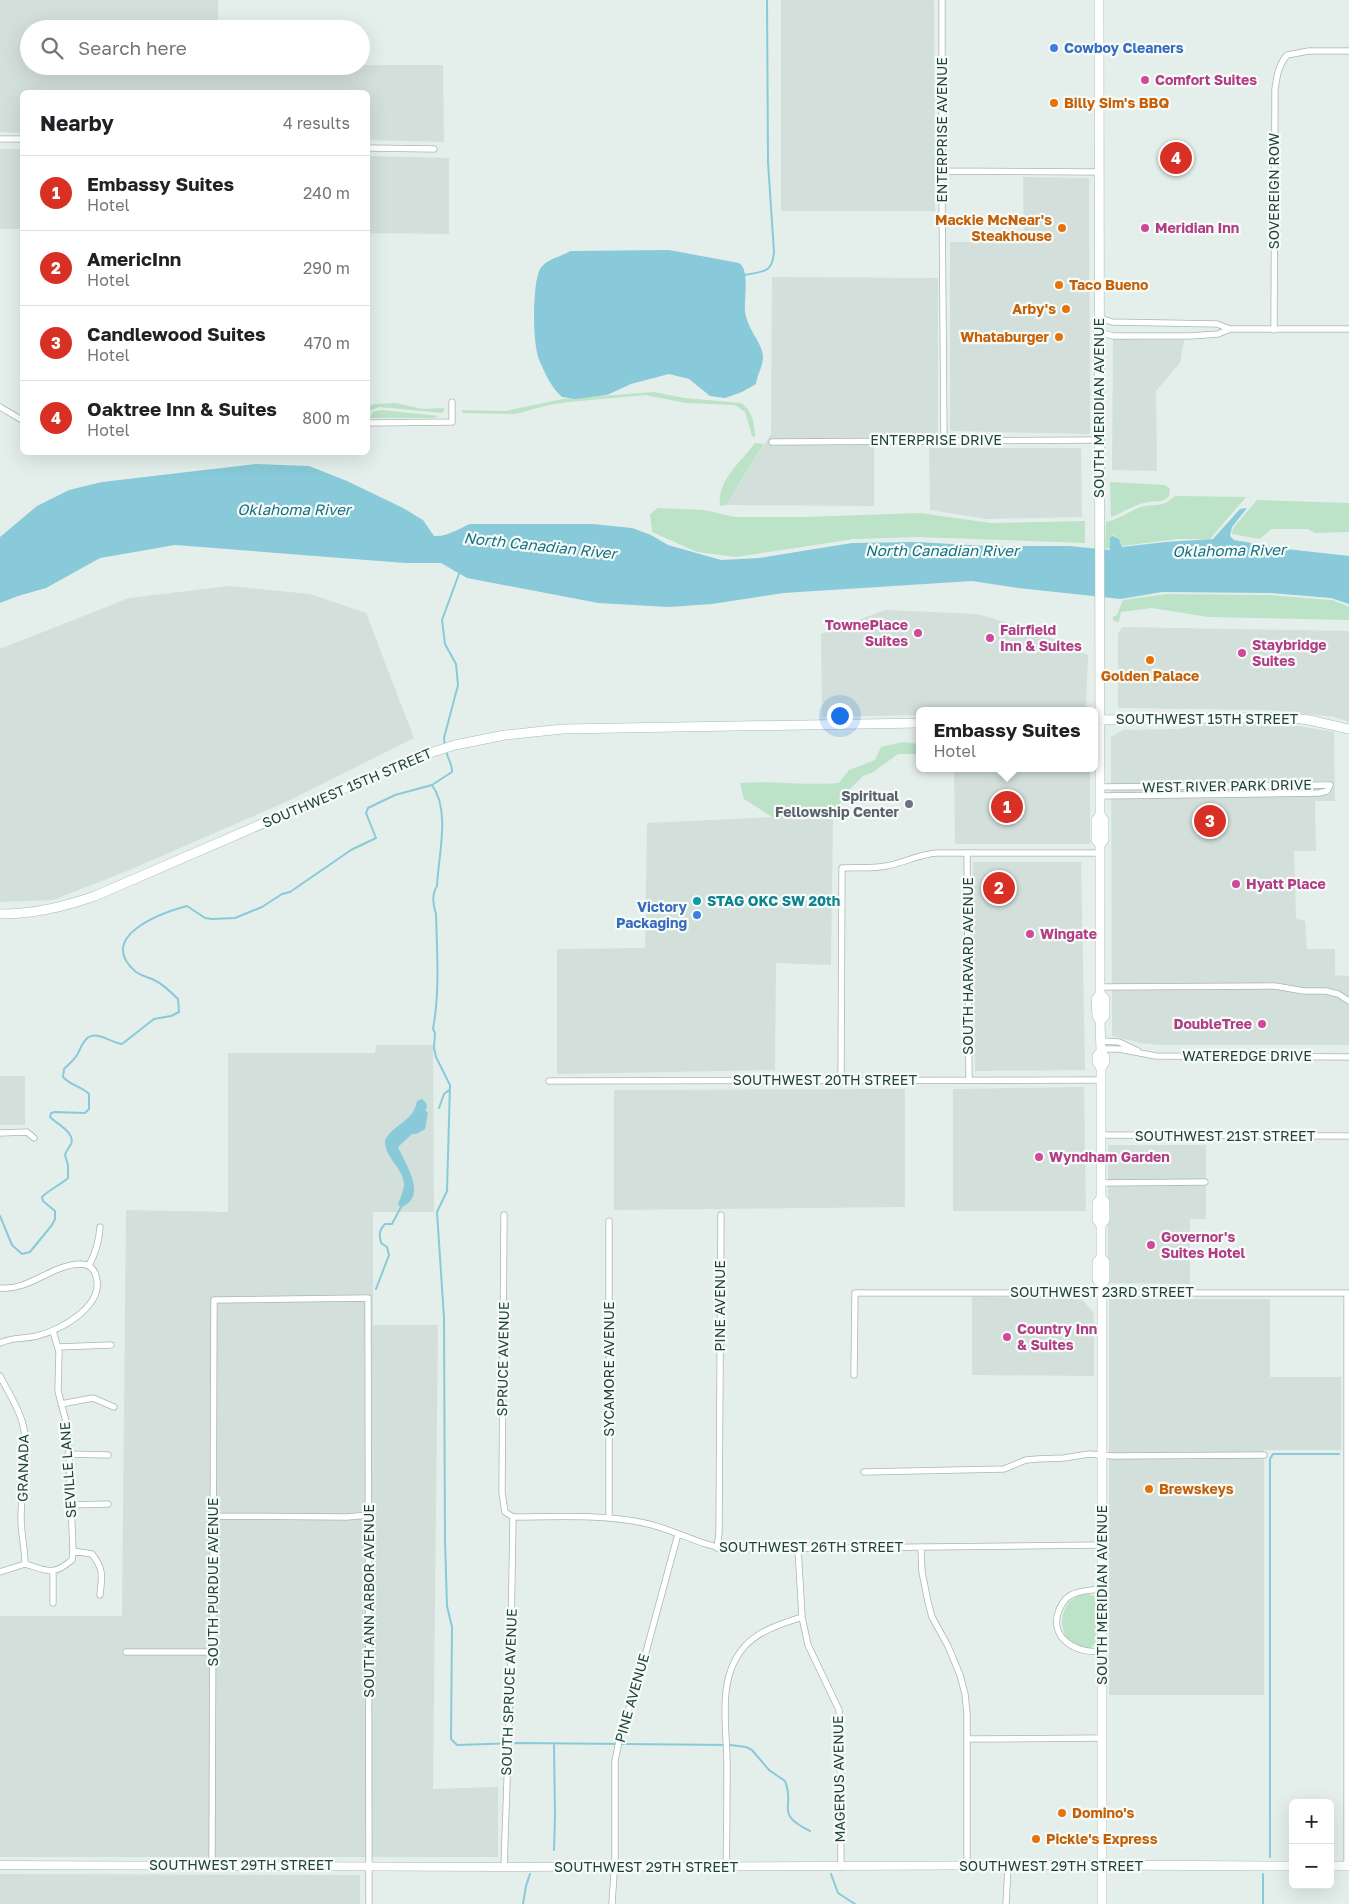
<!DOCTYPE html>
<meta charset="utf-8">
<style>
:root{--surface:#fff;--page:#f6f6f6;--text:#202124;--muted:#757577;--line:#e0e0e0;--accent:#d93025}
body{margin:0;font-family:"Golos Text",sans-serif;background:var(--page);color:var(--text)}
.controls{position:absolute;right:15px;bottom:15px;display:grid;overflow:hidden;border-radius:8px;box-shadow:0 5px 20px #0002}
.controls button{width:45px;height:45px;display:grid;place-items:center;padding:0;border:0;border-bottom:1px solid var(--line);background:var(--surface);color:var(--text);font:25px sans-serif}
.you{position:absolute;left:839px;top:715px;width:18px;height:18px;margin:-12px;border:4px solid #fff;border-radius:50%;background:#1a73e8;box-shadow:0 0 0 8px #1a73e833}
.badge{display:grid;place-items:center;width:32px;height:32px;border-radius:50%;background:var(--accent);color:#fff;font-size:16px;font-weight:700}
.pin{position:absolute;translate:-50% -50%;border:2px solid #fff;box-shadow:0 1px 5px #0006}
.popup{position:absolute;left:916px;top:707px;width:182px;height:65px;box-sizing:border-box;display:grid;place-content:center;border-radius:8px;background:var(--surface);filter:drop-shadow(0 1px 4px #0005);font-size:16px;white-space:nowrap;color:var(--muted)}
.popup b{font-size:19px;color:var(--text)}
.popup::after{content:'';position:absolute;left:50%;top:100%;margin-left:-10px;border:10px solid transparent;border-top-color:var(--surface)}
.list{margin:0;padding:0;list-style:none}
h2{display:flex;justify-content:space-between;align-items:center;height:65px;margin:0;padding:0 20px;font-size:21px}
h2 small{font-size:16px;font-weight:400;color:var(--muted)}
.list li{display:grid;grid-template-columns:32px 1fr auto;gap:15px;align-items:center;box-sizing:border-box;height:75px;padding:0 20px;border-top:1px solid var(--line)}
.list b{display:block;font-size:19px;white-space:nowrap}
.list p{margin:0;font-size:16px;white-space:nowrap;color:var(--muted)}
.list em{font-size:16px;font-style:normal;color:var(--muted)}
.icon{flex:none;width:28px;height:28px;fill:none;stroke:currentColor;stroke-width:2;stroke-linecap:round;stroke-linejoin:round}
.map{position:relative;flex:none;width:1349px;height:1904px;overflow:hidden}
.search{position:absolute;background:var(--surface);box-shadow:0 5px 20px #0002;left:20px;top:20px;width:350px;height:55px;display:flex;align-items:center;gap:12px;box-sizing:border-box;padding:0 18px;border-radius:28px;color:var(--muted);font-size:19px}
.panel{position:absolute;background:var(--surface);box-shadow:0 5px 20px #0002;left:20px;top:90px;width:350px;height:365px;border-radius:8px}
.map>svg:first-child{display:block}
.built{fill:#d2dfda}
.green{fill:#bce2c7}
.water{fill:#88cad9}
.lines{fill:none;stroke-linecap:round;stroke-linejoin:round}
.stream{stroke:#88cad9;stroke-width:2}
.minor-casing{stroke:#a6b8b3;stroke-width:7}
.tertiary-casing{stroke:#a6b8b3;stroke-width:9}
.secondary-casing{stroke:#a2bcb3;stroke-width:10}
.minor{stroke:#fff;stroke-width:5.5}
.tertiary{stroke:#fff;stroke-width:8}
.secondary{stroke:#fff;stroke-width:9}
.shop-dot{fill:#3f7fe0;stroke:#f6fbf8;stroke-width:2}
.hotel-dot{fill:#d1479c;stroke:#f6fbf8;stroke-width:2}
.food-dot{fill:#e8710a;stroke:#f6fbf8;stroke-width:2}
.worship-dot{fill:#6b7280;stroke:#f6fbf8;stroke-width:2}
.culture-dot{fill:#0f9aa8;stroke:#f6fbf8;stroke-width:2}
.labels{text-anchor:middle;stroke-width:4.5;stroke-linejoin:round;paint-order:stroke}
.shop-label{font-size:14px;font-weight:bold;fill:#366cbe;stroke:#f6fbf8;text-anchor:start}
.hotel-label{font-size:14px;font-weight:bold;fill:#b23c85;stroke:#f6fbf8;text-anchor:start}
.food-label{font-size:14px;font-weight:bold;fill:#c56008;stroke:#f6fbf8;text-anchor:start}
.street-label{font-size:14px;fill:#21433b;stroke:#f6fbf8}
.worship-label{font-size:14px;font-weight:bold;fill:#5b616d;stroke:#f6fbf8;text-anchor:end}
.culture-label{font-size:14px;font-weight:bold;fill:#0d838f;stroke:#f6fbf8;text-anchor:start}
.water-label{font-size:15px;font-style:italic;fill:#157086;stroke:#f6fbf8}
</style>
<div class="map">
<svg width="1349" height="1904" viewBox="0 0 1349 1904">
<rect width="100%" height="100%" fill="#e4efeb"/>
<path class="built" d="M0,0H218V29H29V66L443,65L444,142L368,140V92H22V133L0,132Z
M781,0H934L935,211H781Z
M0,149H22V229H0Z
M368,156L449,158V234L368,233Z
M1023,177L1089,178L1090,434L950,431V242H1024Z
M772,277L938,278V438H874V506L726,505L771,434Z
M1113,339L1184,340L1180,363L1156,391L1157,471L1112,470Z
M929,448H1081L1082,517L987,519L930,510Z
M229,586L310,594L366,613L414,738L288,801L127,871L53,900L0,902V649L129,598Z
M885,610L977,614L1036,631L1088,655L1086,706L1082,711H920L919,715L822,717L821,634Z
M1123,627L1349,631V722L1334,717L1269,710L1118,708V633Z
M1250,724L1293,725L1334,732L1335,801H1315L1316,851H1294L1296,919L1305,921L1307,949H1335V975L1349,976V1045H1162L1140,1043L1112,1036L1111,737L1123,730L1180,729L1192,726Z
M954,768H1090V844H955Z
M772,817H833L831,965L776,963L775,1070L557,1074V949L645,948L647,823Z
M973,862H1081L1085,1070L975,1071Z
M376,1045H433L434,1212H373V1325H438L433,1789L498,1787V1857H0V1616H122L126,1210L228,1212V1053H375Z
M0,1076H25V1125H0Z
M1084,1087L1086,1211H953V1089Z
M905,1089V1207L614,1210V1090Z
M1108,1145H1206V1219H1190V1284L1108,1283Z
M972,1297L1081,1298L1093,1312L1094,1321V1376L972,1375Z
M1109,1299H1270V1377H1341V1450H1264V1695H1109Z
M0,1874L360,1875V1904H0Z"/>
<path class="green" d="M654,392L684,398L741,403C752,410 755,424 755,437L752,436L745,412L735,405L686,403L645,395L569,402L549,405L515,414L462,413V410L505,411L563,399Z
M396,403L423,409L444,408L443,413L379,407L369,411L368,415V406L374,404Z
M381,410L439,416L434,418H370L372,412Z
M755,443L764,444L726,505L720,506C717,480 741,462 755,443Z
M1110,482L1165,485L1170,489L1169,496C1162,504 1153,500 1144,503C1132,506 1122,513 1111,517Z
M1175,496L1246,497L1210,539H1177L1122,546L1119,539L1113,535L1110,537V549L1105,548L1106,522C1119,519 1127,513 1138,508C1154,502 1160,510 1175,496Z
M1257,500L1349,503V532L1315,533L1308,529H1271L1260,539L1232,534L1233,528Z
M658,508L704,510L735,517H805L920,513L990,523L1085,521V543L918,537L854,539L736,557L697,552L652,532L650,514Z
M1167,594L1269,595L1317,599L1332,600L1349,607V620L1208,617L1152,608L1121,612L1119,621L1116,622L1113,620V617L1117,615L1123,600Z
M903,742L919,744V754H898L872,773L863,776L845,794L833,817H772L744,799L740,783C773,780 806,786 839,783L849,770L875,760L881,747Z
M1085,1593L1094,1596L1096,1600V1642L1091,1648C1058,1653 1050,1602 1085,1593Z"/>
<path class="water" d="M669,250L739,263C750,270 744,297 745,311C747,330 763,343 763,357C763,366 757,375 756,384L742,392L725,398L710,396L689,379L669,374L631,384L607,395L575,399L562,397C551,387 546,375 540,362C532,347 532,284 540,269C546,259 561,257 570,251Z
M256,464L309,466L347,481L403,508L423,520L434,536C447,537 458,529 470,524H593L632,528L651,535L668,545L721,560L759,558L852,543L916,542L987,546H1069L1110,550V537L1113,536L1119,539L1122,547L1165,542L1213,539L1240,509L1247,508L1232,527L1230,536L1234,540L1287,549L1349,556V604L1331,598L1269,593L1162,592L1121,599L1018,588L972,581L784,593L712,604L669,607L598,603L467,578L441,563H405L175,545L100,558L46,588L18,596L0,603V537L37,506L69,490L102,482Z
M422,1099L426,1103L427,1108L425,1110L428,1113L425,1129L416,1134H412L398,1147C405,1164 428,1195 402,1207L398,1205C400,1198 404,1190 404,1185C404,1168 385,1159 385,1141C392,1124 414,1122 417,1101Z"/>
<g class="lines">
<path class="stream" d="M745,275C763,271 772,274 774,252L768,162L767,0
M445,746L444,738L458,685L456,664L445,644L442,620L460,571
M432,785C451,811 438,857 437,886C431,895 433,905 436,914C437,952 440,991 433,1029L435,1033L434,1048L436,1057L450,1085L447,1191L437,1212L444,1318L445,1541L447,1606L452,1627L451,1739L457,1745L518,1743L730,1745L746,1747L752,1750L769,1770L785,1781C796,1807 773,1813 810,1831
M439,1108L444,1094L449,1090
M0,1216L12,1245L22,1254L30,1252L52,1225L55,1219V1211L43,1201L42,1197C50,1189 59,1186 68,1178V1165L65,1155C66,1151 69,1148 71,1144C76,1133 57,1124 50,1117L51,1113L55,1112L85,1113L89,1109V1094C81,1086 71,1086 63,1077L64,1069C68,1065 74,1060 77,1055C82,1046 85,1033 99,1036C108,1038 113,1043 122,1044L154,1019L171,1016L179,1012L178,999C171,992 163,984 154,980C147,977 142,976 136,972C95,937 161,913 187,906L205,918L212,919L235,918L262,907L282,894L290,892L351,850L376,838L366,813L368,808L395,795L432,785L452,772C453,765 447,758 446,750
M376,1289L389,1255L387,1247L381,1243C379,1235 379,1230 385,1224H392L402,1205
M554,1744L555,1816L554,1850
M1270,1857V1459L1273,1454H1339
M831,1874L838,1893L855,1904
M523,1904L526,1886L530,1874
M1263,1904V1874"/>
<defs>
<path id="minor" d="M942,0V192L944,440
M0,139H22
M368,148L434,149
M941,171L1099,172
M1098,317L1112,322L1217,324L1230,329H1349
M1274,330L1275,89C1277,76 1278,66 1287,55L1309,51H1349
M1099,332L1113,336H1190L1218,334L1230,329
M0,407L22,420
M368,423L452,422V402
M772,442L1099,440
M1100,787L1330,785
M1100,796L1319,793L1327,791L1330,785
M967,854L969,1079
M1100,987L1275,986L1304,991H1326L1338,994L1349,1001
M1101,1041L1119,1042L1138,1051
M1101,1049H1119L1156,1056L1349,1057
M841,1080L842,868C857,867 872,869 886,866C904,863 919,854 937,853H1100
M549,1081L1101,1080
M0,1133L27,1132L34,1138
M1101,1135L1349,1136
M1101,1183L1205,1182
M504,1215L502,1493L505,1512L513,1517C558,1517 601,1514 644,1523C674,1529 700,1546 729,1549L1102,1545
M609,1221V1517
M89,1265C96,1253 99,1242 100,1227
M0,1288C29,1291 51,1265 80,1264C89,1264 94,1268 96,1276C105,1306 61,1330 37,1336C25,1339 12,1337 0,1343
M1347,1293V1866
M58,1347L111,1345
M854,1375L855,1293H1349
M0,1376C8,1392 19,1408 23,1425C30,1456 21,1487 21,1518C21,1533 25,1549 25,1564
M61,1404L93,1398L114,1407
M68,1454L108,1455
M864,1472L1004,1469L1026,1460L1037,1459L1064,1458L1089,1454L1113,1456L1264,1455
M70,1505L108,1504
M214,1516L347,1517L369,1515
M921,1547L922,1572L928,1602L932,1617L948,1646L960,1675L965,1694L967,1713V1867
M717,1548L719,1533L721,1215
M798,1548L802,1617L808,1645L839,1710L840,1729L841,1867
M73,1551L92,1554C104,1569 102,1577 100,1595
M25,1564C47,1570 52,1577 72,1560L73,1551L68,1429L58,1391L59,1352L53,1331
M53,1571V1603
M0,1572L25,1564
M1102,1589C1092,1590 1080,1590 1071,1595C1065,1598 1062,1603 1059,1610C1048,1638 1077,1655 1103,1651
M126,1652H213
M968,1739L1103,1738
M212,1865L214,1300L368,1298L369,1904
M504,1867L510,1695L513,1517
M726,1867C727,1832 727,1798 727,1764C727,1726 716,1678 745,1646C760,1630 781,1624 802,1617
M612,1904L615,1857V1761L619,1741L643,1663L678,1534
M1006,1904L1008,1867"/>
<path id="tertiary" d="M0,1865L504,1867L1102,1865"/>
<path id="secondary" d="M1099,0L1100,815L1096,820V840L1100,845V994L1096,999L1097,1016L1100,1021L1101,1052L1097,1056V1062L1101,1068
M1095,720L1285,717L1309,720L1349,729
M1100,815L1104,820V840L1100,845
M0,914C34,914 63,907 95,896L414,758L455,745L505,735L563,729L920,723
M1100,994L1105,999V1016L1100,1021
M1101,1052L1105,1057V1062L1101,1068V1198L1097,1203V1220L1101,1225
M1101,1198L1105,1202V1220L1101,1225V1258L1097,1262V1279L1102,1285
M1101,1258L1105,1262V1280L1102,1285V1904
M1102,1865L1293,1866
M1330,1866H1349"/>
</defs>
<use href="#minor" class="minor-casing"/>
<use href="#tertiary" class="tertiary-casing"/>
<use href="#secondary" class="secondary-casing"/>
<use href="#minor" class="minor"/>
<use href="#tertiary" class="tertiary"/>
<use href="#secondary" class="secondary"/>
</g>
<g class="shop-dot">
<circle cx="1054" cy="48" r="5"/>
<circle cx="697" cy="915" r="5"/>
</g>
<g class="hotel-dot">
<circle cx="1145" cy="80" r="5"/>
<circle cx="1145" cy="228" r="5"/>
<circle cx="918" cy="633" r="5"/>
<circle cx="990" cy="638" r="5"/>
<circle cx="1242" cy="653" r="5"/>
<circle cx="1236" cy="884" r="5"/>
<circle cx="1030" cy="934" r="5"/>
<circle cx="1262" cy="1024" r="5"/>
<circle cx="1039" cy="1157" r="5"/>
<circle cx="1151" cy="1245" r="5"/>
<circle cx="1007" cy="1337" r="5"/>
</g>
<g class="food-dot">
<circle cx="1054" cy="103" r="5"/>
<circle cx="1062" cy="228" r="5"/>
<circle cx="1059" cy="285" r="5"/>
<circle cx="1066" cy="309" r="5"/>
<circle cx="1059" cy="337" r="5"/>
<circle cx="1150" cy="660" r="5"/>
<circle cx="1149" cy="1489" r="5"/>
<circle cx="1062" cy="1813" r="5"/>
<circle cx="1036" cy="1839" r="5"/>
</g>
<circle class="worship-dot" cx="909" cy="804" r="5"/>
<circle class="culture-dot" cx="697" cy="901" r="5"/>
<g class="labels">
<g class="shop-label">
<text x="1064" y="53">Cowboy Cleaners</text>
<text x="687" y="912" text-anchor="end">Victory<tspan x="687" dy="16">Packaging</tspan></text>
</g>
<g class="hotel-label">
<text x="1155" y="85">Comfort Suites</text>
<text x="1155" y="233">Meridian Inn</text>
<text x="908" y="630" text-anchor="end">TownePlace<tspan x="908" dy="16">Suites</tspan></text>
<text x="1000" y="635">Fairfield<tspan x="1000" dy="16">Inn &amp; Suites</tspan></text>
<text x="1252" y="650">Staybridge<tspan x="1252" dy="16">Suites</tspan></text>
<text x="1246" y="889">Hyatt Place</text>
<text x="1040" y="939">Wingate</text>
<text x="1252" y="1029" text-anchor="end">DoubleTree</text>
<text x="1049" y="1162">Wyndham Garden</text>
<text x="1161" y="1242">Governor's<tspan x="1161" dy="16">Suites Hotel</tspan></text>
<text x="1017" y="1334">Country Inn<tspan x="1017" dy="16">&amp; Suites</tspan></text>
</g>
<g class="food-label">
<text x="1064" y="108">Billy Sim's BBQ</text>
<text x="1052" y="225" text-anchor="end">Mackie McNear's<tspan x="1052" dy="16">Steakhouse</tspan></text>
<text x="1069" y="290">Taco Bueno</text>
<text x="1056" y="314" text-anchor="end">Arby's</text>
<text x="1049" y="342" text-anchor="end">Whataburger</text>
<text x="1150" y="681" text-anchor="middle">Golden Palace</text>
<text x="1159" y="1494">Brewskeys</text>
<text x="1072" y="1818">Domino's</text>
<text x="1046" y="1844">Pickle's Express</text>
</g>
<g class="street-label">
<text transform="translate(942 130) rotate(-90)" y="5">ENTERPRISE AVENUE</text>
<text transform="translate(1274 191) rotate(-90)" y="5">SOVEREIGN ROW</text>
<text transform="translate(1099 408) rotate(-90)" y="5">SOUTH MERIDIAN AVENUE</text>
<text x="936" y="445">ENTERPRISE DRIVE</text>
<text x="1207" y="724">SOUTHWEST 15TH STREET</text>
<text transform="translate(1227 786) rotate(-1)" y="5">WEST RIVER PARK DRIVE</text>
<text transform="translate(347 788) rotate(-23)" y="5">SOUTHWEST 15TH STREET</text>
<text transform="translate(968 966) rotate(-90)" y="5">SOUTH HARVARD AVENUE</text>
<text x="1247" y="1061">WATEREDGE DRIVE</text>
<text x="825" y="1085">SOUTHWEST 20TH STREET</text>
<text x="1225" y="1141">SOUTHWEST 21ST STREET</text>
<text x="1102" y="1297">SOUTHWEST 23RD STREET</text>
<text transform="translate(720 1306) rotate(-90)" y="5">PINE AVENUE</text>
<text transform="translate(503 1359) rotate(-89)" y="5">SPRUCE AVENUE</text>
<text transform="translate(609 1369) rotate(-90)" y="5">SYCAMORE AVENUE</text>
<text transform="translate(23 1468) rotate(-89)" y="5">GRANADA</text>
<text transform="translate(68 1470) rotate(-94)" y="5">SEVILLE LANE</text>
<text x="811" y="1552">SOUTHWEST 26TH STREET</text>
<text transform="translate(213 1582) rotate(-90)" y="5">SOUTH PURDUE AVENUE</text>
<text transform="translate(1102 1595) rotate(-90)" y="5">SOUTH MERIDIAN AVENUE</text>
<text transform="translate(369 1601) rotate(-90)" y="5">SOUTH ANN ARBOR AVENUE</text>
<text transform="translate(509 1692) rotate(-88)" y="5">SOUTH SPRUCE AVENUE</text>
<text transform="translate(632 1698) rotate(-74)" y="5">PINE AVENUE</text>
<text transform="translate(839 1779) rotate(-91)" y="5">MAGERUS AVENUE</text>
<text x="241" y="1870">SOUTHWEST 29TH STREET</text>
<text x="1051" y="1871">SOUTHWEST 29TH STREET</text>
<text x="646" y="1872">SOUTHWEST 29TH STREET</text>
</g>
<g class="worship-label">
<text x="899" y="801">Spiritual<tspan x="899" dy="16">Fellowship Center</tspan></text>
</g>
<g class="culture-label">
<text x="707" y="906">STAG OKC SW 20th</text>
</g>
<g class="water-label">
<text x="294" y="515">Oklahoma River</text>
<text transform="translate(540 546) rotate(6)" y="5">North Canadian River</text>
<text x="942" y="556">North Canadian River</text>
<text transform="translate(1229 551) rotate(-1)" y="5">Oklahoma River</text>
</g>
</g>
</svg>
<div class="controls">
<button>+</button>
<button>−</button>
</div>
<div class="you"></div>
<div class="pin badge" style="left:1007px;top:807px">1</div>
<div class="popup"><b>Embassy Suites</b>Hotel</div>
<div class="pin badge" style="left:999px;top:888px">2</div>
<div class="pin badge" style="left:1210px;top:821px">3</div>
<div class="pin badge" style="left:1176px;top:158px">4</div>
<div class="search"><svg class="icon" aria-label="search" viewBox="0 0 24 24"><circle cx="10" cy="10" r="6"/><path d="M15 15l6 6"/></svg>Search here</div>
<section class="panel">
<h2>Nearby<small>4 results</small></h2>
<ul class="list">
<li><span class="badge">1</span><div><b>Embassy Suites</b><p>Hotel</p></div><em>240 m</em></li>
<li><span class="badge">2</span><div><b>AmericInn</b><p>Hotel</p></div><em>290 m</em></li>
<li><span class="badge">3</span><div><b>Candlewood Suites</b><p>Hotel</p></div><em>470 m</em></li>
<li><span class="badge">4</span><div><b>Oaktree Inn &amp; Suites</b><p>Hotel</p></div><em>800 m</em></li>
</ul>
</section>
</div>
